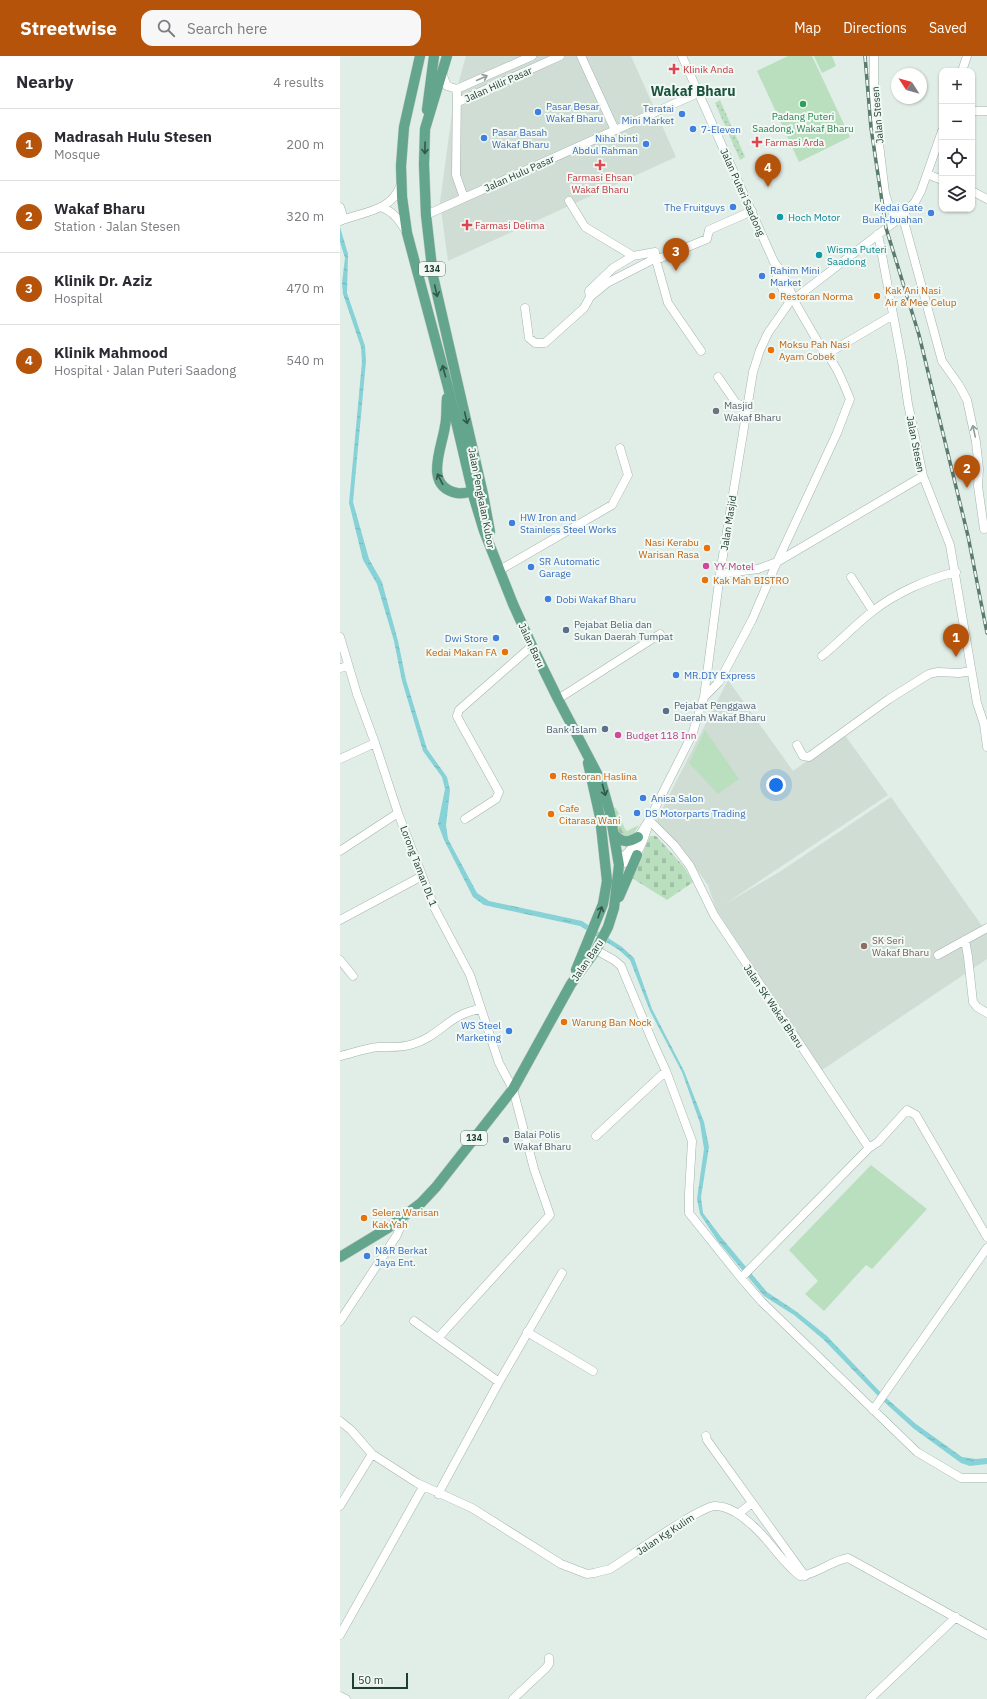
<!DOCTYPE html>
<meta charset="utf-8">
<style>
:root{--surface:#fff;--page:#f7f7f7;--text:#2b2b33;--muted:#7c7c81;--line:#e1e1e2;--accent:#b45309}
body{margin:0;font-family:"IBM Plex Sans",sans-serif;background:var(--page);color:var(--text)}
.controls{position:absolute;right:12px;top:12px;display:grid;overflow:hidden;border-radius:8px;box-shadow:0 1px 3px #0004}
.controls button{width:36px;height:36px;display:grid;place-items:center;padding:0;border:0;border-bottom:1px solid var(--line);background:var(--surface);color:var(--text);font:20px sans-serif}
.compass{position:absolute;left:551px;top:12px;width:36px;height:36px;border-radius:50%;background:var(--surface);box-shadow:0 1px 3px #0004;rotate:306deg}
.scale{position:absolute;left:12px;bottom:10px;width:56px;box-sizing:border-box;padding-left:4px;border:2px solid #203f33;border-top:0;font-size:11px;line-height:14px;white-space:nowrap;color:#203f33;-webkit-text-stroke:3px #f2f9f5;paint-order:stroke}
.you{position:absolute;left:436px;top:729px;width:14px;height:14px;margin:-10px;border:3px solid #fff;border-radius:50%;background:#1a73e8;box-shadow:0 0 0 6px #1a73e833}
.badge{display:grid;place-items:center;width:26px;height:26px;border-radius:50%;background:var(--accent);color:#fff;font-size:13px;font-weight:700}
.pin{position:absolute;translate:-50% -33px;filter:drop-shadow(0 1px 2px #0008)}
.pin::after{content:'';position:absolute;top:21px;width:14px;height:12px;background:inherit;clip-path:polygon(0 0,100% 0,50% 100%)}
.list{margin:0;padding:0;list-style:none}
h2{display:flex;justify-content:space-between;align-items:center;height:52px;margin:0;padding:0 16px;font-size:17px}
h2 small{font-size:13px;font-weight:400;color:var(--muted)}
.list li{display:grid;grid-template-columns:26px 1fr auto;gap:12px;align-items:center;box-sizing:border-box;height:72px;padding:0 16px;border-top:1px solid var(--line)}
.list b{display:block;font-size:15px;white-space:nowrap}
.list p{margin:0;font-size:13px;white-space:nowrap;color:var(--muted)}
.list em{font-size:13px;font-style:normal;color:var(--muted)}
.icon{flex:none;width:22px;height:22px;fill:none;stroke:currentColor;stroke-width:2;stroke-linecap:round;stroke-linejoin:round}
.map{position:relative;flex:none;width:647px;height:1643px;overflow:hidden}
header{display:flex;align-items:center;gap:24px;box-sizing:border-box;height:56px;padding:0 20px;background:var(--accent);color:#fff}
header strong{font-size:19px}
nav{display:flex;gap:22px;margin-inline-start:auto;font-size:14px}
.search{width:280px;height:36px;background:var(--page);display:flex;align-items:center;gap:10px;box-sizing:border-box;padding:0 14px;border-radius:12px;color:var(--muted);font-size:15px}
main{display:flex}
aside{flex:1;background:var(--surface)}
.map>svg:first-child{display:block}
.built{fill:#cfddd5}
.grass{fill:url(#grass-dots)}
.forest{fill:url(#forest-firs)}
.cemetery{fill:url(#cemetery-stones)}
.pitch{fill:#b9dfbf}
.water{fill:url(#water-ripples)}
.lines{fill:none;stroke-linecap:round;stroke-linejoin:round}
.minor-casing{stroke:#a3b5ad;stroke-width:9}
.major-casing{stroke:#c1c9c6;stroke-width:11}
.minor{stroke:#fff;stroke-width:8}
.major{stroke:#63a58d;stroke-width:10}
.rail-casing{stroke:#5b7b6f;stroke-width:3.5}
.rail{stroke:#f2f9f5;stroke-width:2;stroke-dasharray:6;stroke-linecap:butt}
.oneway{stroke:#909f99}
.oneway2{stroke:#31584a}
.health-dot{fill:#e0444e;stroke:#f2f9f5;stroke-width:1.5}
.leisure-dot{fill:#2e9e5b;stroke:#f2f9f5;stroke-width:1.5}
.shop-dot{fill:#3f7fe0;stroke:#f2f9f5;stroke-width:1.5}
.culture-dot{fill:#0f9aa8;stroke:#f2f9f5;stroke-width:1.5}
.food-dot{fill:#e8710a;stroke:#f2f9f5;stroke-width:1.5}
.worship-dot{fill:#6b7280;stroke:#f2f9f5;stroke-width:1.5}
.hotel-dot{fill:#d1479c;stroke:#f2f9f5;stroke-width:1.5}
.service-dot{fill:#5c6f8a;stroke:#f2f9f5;stroke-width:1.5}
.education-dot{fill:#8d6e63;stroke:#f2f9f5;stroke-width:1.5}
.labels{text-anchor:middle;stroke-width:4;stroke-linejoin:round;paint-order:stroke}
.shield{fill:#f2f9f5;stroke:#5f776d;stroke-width:1}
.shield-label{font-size:9px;font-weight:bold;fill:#203f33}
.health-label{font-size:10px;fill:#be3a42;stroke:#f2f9f5;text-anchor:start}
.street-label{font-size:10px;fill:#203f33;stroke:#f2f9f5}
.shop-label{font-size:10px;fill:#366cbe;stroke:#f2f9f5;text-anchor:start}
.leisure-label{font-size:10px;fill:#27864d;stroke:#f2f9f5}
.culture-label{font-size:10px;fill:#0d838f;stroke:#f2f9f5;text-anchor:start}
.food-label{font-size:10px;fill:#c56008;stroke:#f2f9f5;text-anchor:start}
.worship-label{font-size:10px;fill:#5b616d;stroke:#f2f9f5;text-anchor:start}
.hotel-label{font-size:10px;fill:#b23c85;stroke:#f2f9f5;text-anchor:start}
.service-label{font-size:10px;fill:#4e5e75;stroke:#f2f9f5;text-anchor:start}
.education-label{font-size:10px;fill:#785e54;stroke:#f2f9f5;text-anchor:start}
.district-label{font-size:14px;font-weight:bold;fill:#1b533f;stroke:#f2f9f5}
</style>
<header>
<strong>Streetwise</strong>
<div class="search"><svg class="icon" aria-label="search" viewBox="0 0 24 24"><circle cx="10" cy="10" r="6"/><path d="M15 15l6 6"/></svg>Search here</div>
<nav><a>Map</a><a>Directions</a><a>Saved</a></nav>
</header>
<main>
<aside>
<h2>Nearby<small>4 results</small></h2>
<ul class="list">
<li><span class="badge">1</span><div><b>Madrasah Hulu Stesen</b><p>Mosque</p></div><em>200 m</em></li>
<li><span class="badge">2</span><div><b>Wakaf Bharu</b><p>Station · Jalan Stesen</p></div><em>320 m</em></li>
<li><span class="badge">3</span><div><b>Klinik Dr. Aziz</b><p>Hospital</p></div><em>470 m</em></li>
<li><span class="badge">4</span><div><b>Klinik Mahmood</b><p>Hospital · Jalan Puteri Saadong</p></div><em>540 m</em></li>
</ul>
</aside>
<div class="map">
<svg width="647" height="1643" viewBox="0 0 647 1643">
<defs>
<pattern id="grass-dots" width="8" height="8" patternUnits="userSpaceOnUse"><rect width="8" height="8" fill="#b9dfbf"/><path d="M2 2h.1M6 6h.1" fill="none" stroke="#9fc0a5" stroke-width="1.8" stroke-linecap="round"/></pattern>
<pattern id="forest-firs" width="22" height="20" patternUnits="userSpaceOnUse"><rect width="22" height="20" fill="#b9dfbf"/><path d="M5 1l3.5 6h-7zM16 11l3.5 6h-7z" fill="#9fc0a5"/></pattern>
<pattern id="cemetery-stones" width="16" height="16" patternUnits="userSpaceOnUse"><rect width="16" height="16" fill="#b9dfbf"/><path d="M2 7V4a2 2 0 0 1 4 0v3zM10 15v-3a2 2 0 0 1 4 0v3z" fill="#9fc0a5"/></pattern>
<pattern id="water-ripples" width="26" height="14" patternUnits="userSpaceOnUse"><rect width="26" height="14" fill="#86d2d6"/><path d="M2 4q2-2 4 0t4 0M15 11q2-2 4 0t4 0" fill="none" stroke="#73b5b8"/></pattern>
</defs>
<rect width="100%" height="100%" fill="#e1ede7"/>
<path class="built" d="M126,0H291L336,101L108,205L100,146L114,43Z
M388,624L453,715L504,678L548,739L385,848L441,815L551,741L647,877V903L482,1014L376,853L368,829L338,787L316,765Z"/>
<path class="grass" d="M380,44L405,101L400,104L375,47Z"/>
<path class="forest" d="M272,751L276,752L285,773L287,775L299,769L294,777L286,782L278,776Z"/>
<path class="cemetery" d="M310,780H316L344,811L353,826L327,844L292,822Z"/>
<path class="pitch" d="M448,0H472L510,81L459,106L417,15Z
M474,0H492L496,10L482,17Z
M365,674L399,723L378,738L349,707Z
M531,1109L587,1153L532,1213L526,1209L484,1255L465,1238L478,1225L449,1194Z"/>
<path class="water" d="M0,171L8,198L7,237L25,290L26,305L13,446L29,503L42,526L58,585L66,624L87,693L107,721L110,734L106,769L108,783L137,837L149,845L242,865L282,891L294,902L312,953L344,1015L364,1066L369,1091L361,1141L363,1157L381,1181L427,1236L457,1256L487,1280L545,1341L576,1368L622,1401L636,1403L647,1402V1408L630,1410L621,1407L573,1372L542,1344L483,1283L454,1259L424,1240L377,1184L360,1158L357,1143L364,1093L360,1067L342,1016L310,955L290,904L279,894L240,870L144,849L133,841L104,784L98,768L105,733L102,721L83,695L62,625L54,585L37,528L23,504L9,447L22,306L21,291L3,238L2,227L5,202L0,186Z"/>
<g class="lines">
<defs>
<path id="minor" d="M241,0L275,74
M342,0L434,206L443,218L457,250L482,293C496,307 502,324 510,343L497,377L437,506L412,564L379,626L364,641
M534,0V47L545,137L549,150L557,164
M622,15L627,0
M102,17L107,30L117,33L192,0
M117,33L116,119L124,142
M118,46L220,0
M632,55H647
M587,118L602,124
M632,135L647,143
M229,145L245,171L293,200L315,196L316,204L367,183L369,174L412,155
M0,151L4,163
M41,151C54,156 59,164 66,175
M86,159L358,37
M561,160L565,169L602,305L619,329L627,344L636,386L639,413L638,430L644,473
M0,165C22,156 52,155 60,130
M316,204L328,247L361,295
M435,209L437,221L449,247
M250,241L267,227L316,202
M185,252L189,282L195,287H205L244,252L250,241L249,235L273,212L293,200
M487,298L553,259
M378,321L396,347L407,351
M583,420L610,489L637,647L644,668L647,691
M160,514L272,449L288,419L280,392
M380,518L418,513L437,506L583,420L568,348L562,306L538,178
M511,521L533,555
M0,581L17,638L35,687L58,757L95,853L130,919L159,1007L173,1033L194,1113L210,1159L98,1282
M482,600C499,586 515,569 533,555C556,537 587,523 616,516
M0,612L8,610
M218,643L320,578
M457,689L463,700L469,701L549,643L589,618L598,616L619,617L631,615
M0,703L35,687
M125,763L156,743L159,736L120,666L117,660L119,654L192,590
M309,764L334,789L350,810L374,859L529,1092
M0,795L58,757
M278,801L284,800L291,793L309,764L352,679L364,641L380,518L413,316L420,294L428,277L449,247L557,164L575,146L581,135L602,75
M279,809C297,804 302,789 307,773
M0,864L82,820
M625,884L628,901L633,946L637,951L647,957
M256,894L274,904L281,910L314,989L326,1015L352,1085L349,1137V1157L401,1222L422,1246L577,1396L621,1422H647
M598,899L647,872
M0,904L13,920
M0,1000C13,997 26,992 39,991C51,991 62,992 73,988C100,980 109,958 140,953
M256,1080L326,1015
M401,1222L529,1092L538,1086L567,1054L576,1059L647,1181
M0,1265L57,1179L65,1160
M74,1265L159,1326
M187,1276L253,1315
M533,1354L647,1192
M0,1365L11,1374L32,1398L77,1427L132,1452L221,1508L247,1518L254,1517L270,1513C288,1502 360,1450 375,1450C389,1450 401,1459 412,1469C430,1484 441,1506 460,1520C478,1518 490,1505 508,1502L647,1579
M366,1380L367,1384L465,1520
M98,1438L159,1326L222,1217
M0,1450L32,1398
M398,1458L412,1447
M0,1579L83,1431
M0,1640L6,1643
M173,1643L206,1612L209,1608V1602
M530,1643L616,1561"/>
<path id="major" d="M107,0L85,73L84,109L86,159L93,220L143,438L150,476
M87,54L94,0
M107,342C106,352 107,361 105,370C102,392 83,430 117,437C124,438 132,436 137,431
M274,778C282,787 288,787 298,781
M279,841L297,799
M236,914L263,848L267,825L260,761L248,707
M0,1201L48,1172L81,1147L96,1131L173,1033L231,928L256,894L268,871L274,852L279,809L270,757L261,725L218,643L192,590L173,548L144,475L134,442L108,331L67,177L62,141L61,110L64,71L80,0"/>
</defs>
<use href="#minor" class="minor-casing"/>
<use href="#major" class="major-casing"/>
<use href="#minor" class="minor"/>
<use href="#major" class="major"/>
<defs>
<path id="rail" d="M525,0L531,72L546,172L579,279L628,480L647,577"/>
</defs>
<use href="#rail" class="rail-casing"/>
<use href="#rail" class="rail"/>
</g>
<defs><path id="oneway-shaft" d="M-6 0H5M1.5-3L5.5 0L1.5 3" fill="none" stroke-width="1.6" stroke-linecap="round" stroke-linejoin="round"/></defs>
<g class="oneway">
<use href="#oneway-shaft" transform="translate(142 22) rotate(-24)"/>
<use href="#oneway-shaft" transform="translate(634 375) rotate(-102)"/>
</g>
<g class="oneway2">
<use href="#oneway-shaft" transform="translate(85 92) rotate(91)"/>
<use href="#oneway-shaft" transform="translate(96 235) rotate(77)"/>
<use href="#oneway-shaft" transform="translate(104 315) rotate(-105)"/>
<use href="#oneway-shaft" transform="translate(126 362) rotate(77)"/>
<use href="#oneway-shaft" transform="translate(100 423) rotate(-117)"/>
<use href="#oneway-shaft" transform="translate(264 734) rotate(74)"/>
<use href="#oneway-shaft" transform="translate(260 856) rotate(-71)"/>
</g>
<g class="health-dot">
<path d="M332 7h4v4h4v4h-4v4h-4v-4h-4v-4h4z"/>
<path d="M415 80h4v4h4v4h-4v4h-4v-4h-4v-4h4z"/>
<path d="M258 103h4v4h4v4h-4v4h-4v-4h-4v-4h4z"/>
<path d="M125 163h4v4h4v4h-4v4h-4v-4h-4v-4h4z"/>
</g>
<circle class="leisure-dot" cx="463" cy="48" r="4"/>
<g class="shop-dot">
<circle cx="198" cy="56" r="4"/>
<circle cx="342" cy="58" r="4"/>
<circle cx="353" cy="73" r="4"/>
<circle cx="144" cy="82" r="4"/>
<circle cx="306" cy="88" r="4"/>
<circle cx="393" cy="151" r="4"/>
<circle cx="591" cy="157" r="4"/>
<circle cx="422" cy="220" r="4"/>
<circle cx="172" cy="467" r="4"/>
<circle cx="191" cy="511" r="4"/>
<circle cx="208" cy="543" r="4"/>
<circle cx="156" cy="582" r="4"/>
<circle cx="336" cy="619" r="4"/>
<circle cx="303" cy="742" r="4"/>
<circle cx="297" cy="757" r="4"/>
<circle cx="169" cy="975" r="4"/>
<circle cx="27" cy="1200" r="4"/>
</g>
<g class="culture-dot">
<circle cx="440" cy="161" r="4"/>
<circle cx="479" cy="199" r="4"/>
</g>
<g class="food-dot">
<circle cx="432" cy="240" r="4"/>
<circle cx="537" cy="240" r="4"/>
<circle cx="431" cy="294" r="4"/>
<circle cx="367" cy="492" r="4"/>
<circle cx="365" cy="524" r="4"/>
<circle cx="165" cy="596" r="4"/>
<circle cx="213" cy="720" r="4"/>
<circle cx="211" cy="758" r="4"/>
<circle cx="224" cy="966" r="4"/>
<circle cx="24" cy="1162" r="4"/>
</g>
<circle class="worship-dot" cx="376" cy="355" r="4"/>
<g class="hotel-dot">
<circle cx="366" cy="510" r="4"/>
<circle cx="278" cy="679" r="4"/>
</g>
<g class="service-dot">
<circle cx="226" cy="574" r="4"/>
<circle cx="326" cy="655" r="4"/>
<circle cx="265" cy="673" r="4"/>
<circle cx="166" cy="1084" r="4"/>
</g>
<circle class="education-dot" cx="524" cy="890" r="4"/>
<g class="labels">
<g class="shield">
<rect x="79" y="206" width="26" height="14" rx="3"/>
<rect x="121" y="1075" width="26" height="14" rx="3"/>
</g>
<g class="shield-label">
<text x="92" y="216">134</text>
<text x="134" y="1085">134</text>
</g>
<g class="health-label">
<text x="343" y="17">Klinik Anda</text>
<text x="425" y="90">Farmasi Arda</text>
<text x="260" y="125" text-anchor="middle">Farmasi Ehsan<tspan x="260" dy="12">Wakaf Bharu</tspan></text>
<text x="135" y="173">Farmasi Delima</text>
</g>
<g class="street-label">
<text transform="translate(158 28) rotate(-24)" y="4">Jalan Hilir Pasar</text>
<text transform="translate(537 59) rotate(-95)" y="4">Jalan Stesen</text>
<text transform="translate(179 117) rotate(-24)" y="4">Jalan Hulu Pasar</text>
<text transform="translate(403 136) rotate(66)" y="4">Jalan Puteri Saadong</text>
<text transform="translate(576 388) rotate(79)" y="4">Jalan Stesen</text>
<text transform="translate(142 442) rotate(79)" y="4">Jalan Pengkalan Kubor</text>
<text transform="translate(388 467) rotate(-81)" y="4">Jalan Masjid</text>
<text transform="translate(192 589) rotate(65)" y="4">Jalan Baru</text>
<text transform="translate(79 810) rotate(69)" y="4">Lorong Taman DL 1</text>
<text transform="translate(247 904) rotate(-56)" y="4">Jalan Baru</text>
<text transform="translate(434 950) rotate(56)" y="4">Jalan SK Wakaf Bharu</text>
<text transform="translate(325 1478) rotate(-33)" y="4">Jalan Kg Kulim</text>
</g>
<g class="shop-label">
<text x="206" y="54">Pasar Besar<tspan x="206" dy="12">Wakaf Bharu</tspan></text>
<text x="334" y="56" text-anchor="end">Teratai<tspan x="334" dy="12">Mini Market</tspan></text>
<text x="361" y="77">7-Eleven</text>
<text x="152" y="80">Pasar Basah<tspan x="152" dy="12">Wakaf Bharu</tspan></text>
<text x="298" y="86" text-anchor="end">Niha binti<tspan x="298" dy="12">Abdul Rahman</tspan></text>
<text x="385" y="155" text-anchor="end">The Fruitguys</text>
<text x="583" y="155" text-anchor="end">Kedai Gate<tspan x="583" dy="12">Buah-buahan</tspan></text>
<text x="430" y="218">Rahim Mini<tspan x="430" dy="12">Market</tspan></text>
<text x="180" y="465">HW Iron and<tspan x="180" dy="12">Stainless Steel Works</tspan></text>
<text x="199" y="509">SR Automatic<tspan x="199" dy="12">Garage</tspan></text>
<text x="216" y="547">Dobi Wakaf Bharu</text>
<text x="148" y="586" text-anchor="end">Dwi Store</text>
<text x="344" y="623">MR.DIY Express</text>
<text x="311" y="746">Anisa Salon</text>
<text x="305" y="761">DS Motorparts Trading</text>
<text x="161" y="973" text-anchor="end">WS Steel<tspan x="161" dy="12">Marketing</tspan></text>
<text x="35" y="1198">N&amp;R Berkat<tspan x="35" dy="12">Jaya Ent.</tspan></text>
</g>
<g class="leisure-label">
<text x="463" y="64">Padang Puteri<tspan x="463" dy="12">Saadong, Wakaf Bharu</tspan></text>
</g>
<g class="culture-label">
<text x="448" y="165">Hoch Motor</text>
<text x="487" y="197">Wisma Puteri<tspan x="487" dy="12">Saadong</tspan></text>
</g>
<g class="food-label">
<text x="545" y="238">Kak Ani Nasi<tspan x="545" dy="12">Air &amp; Mee Celup</tspan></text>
<text x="440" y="244">Restoran Norma</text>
<text x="439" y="292">Moksu Pah Nasi<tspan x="439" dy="12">Ayam Cobek</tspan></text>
<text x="359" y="490" text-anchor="end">Nasi Kerabu<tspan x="359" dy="12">Warisan Rasa</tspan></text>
<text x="373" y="528">Kak Mah BISTRO</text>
<text x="157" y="600" text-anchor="end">Kedai Makan FA</text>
<text x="221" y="724">Restoran Haslina</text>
<text x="219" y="756">Cafe<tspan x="219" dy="12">Citarasa Wani</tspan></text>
<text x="232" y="970">Warung Ban Nock</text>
<text x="32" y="1160">Selera Warisan<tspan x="32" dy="12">Kak Yah</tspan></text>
</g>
<g class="worship-label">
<text x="384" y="353">Masjid<tspan x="384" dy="12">Wakaf Bharu</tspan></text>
</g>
<g class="hotel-label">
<text x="374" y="514">YY Motel</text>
<text x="286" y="683">Budget 118 Inn</text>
</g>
<g class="service-label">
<text x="234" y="572">Pejabat Belia dan<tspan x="234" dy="12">Sukan Daerah Tumpat</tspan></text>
<text x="334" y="653">Pejabat Penggawa<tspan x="334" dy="12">Daerah Wakaf Bharu</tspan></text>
<text x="257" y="677" text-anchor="end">Bank Islam</text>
<text x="174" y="1082">Balai Polis<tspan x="174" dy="12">Wakaf Bharu</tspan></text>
</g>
<g class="education-label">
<text x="532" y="888">SK Seri<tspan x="532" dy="12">Wakaf Bharu</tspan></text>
</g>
<g class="district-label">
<text x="353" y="40">Wakaf Bharu</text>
</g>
</g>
</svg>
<div class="controls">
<button>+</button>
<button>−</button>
<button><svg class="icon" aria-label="locate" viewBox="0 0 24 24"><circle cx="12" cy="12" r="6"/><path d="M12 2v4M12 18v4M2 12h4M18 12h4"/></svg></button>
<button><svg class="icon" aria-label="layers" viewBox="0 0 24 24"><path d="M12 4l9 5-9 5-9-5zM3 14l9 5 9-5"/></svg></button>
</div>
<svg class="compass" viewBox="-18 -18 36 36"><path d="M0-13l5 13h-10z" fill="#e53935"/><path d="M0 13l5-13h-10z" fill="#7c7c81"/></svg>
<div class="scale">50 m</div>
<div class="you"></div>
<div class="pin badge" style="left:616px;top:601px">1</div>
<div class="pin badge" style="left:627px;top:432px">2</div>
<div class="pin badge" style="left:336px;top:215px">3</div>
<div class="pin badge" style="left:428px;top:131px">4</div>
</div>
</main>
